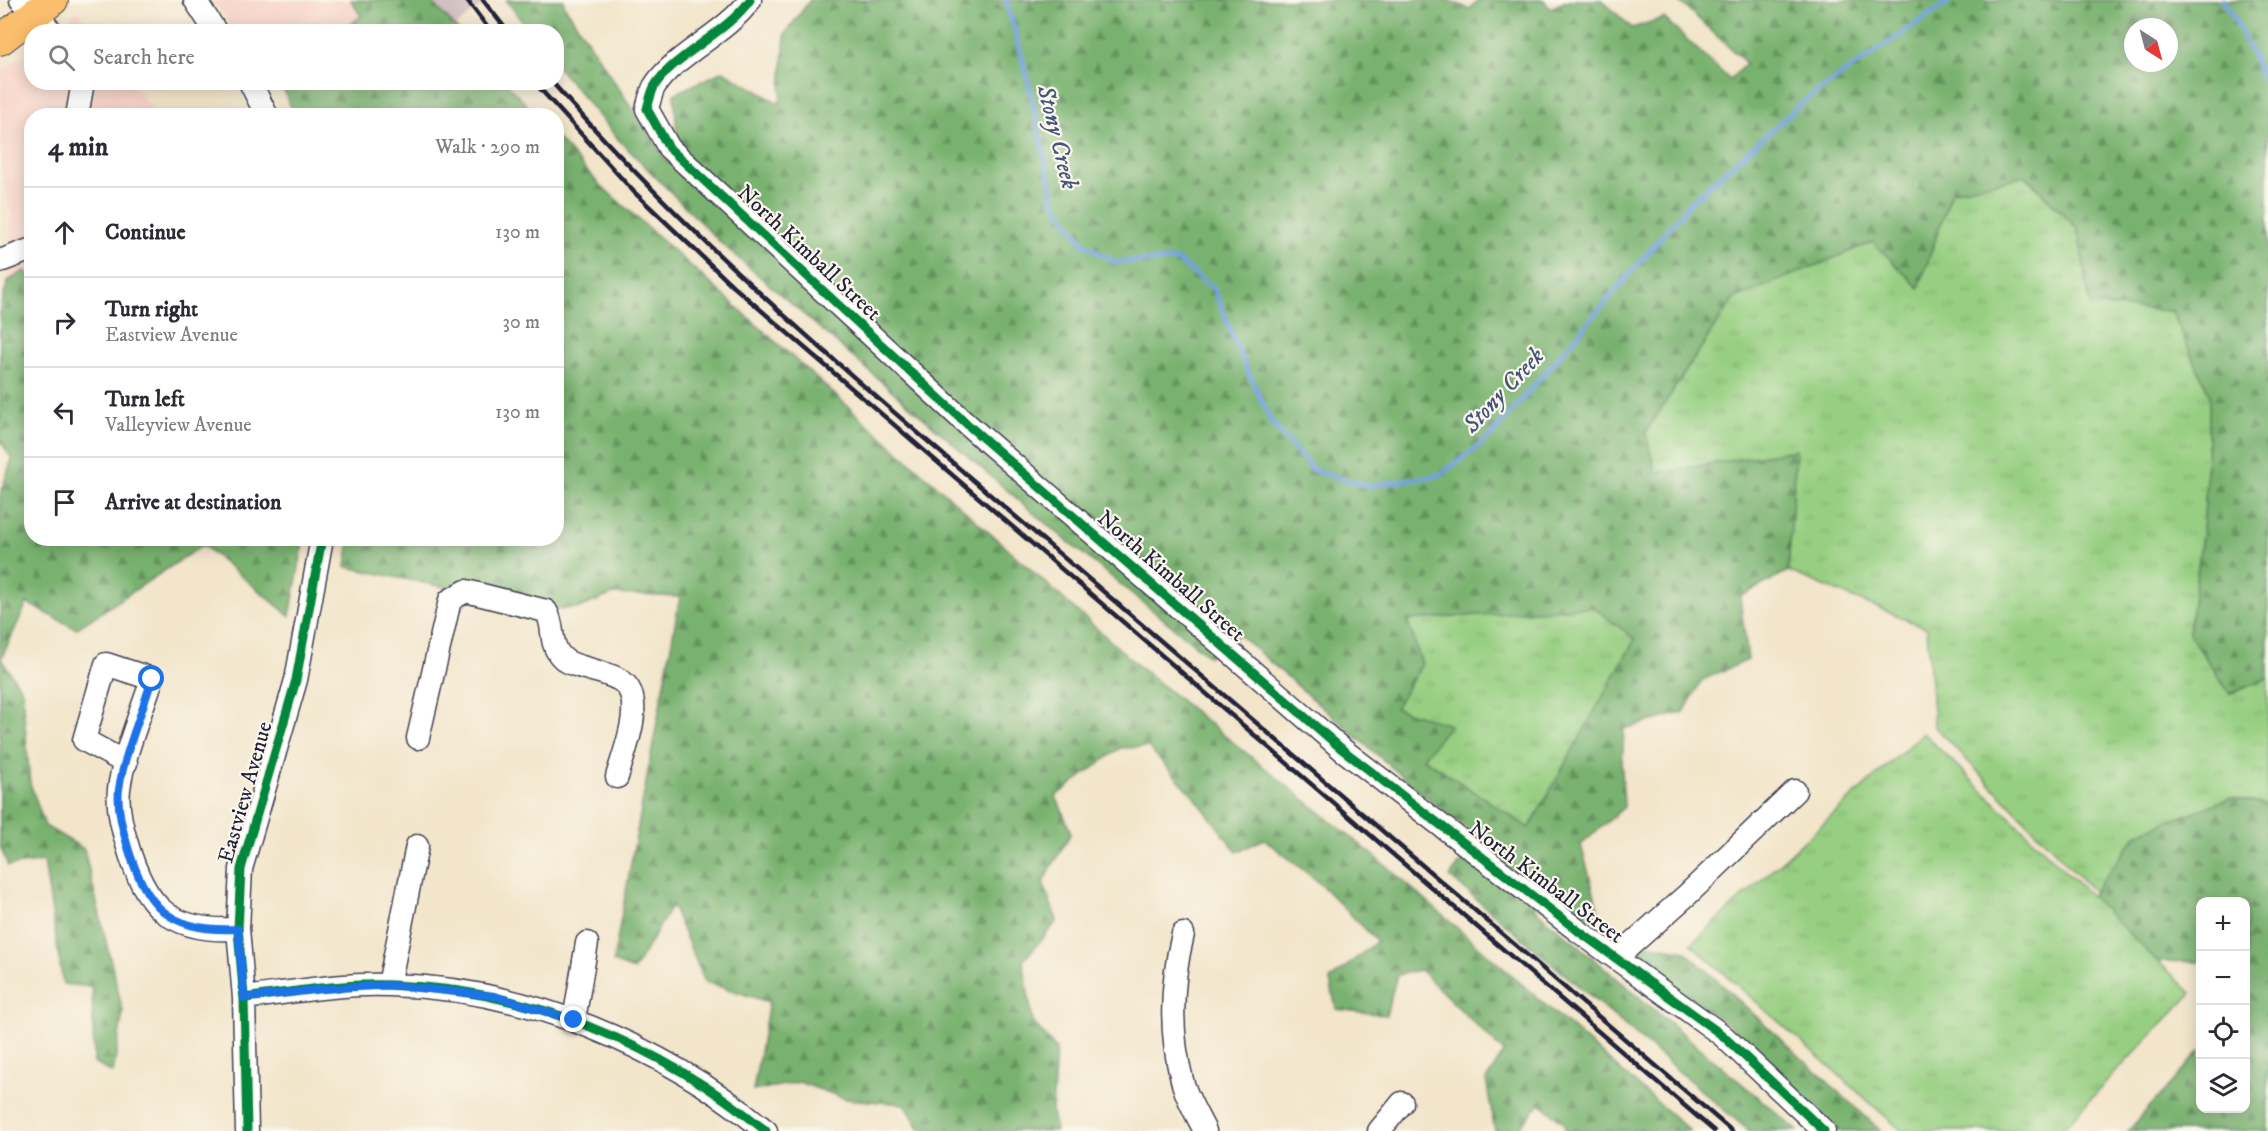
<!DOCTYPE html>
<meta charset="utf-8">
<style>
:root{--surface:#fff;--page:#f2f2f3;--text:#2b2b33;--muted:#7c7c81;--line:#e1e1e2}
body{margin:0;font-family:"IM FELL DW Pica",serif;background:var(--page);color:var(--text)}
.controls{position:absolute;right:18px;bottom:18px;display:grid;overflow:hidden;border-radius:12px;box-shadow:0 3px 15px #0003}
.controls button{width:54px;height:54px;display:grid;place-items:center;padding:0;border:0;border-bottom:2px solid var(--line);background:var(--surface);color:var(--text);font:30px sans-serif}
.compass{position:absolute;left:2124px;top:18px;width:54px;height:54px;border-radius:50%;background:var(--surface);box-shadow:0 3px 15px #0003;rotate:144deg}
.stop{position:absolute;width:18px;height:18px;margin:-14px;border:4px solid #1a73e8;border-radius:50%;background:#fff}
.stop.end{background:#1a73e8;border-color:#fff;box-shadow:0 2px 6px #0008}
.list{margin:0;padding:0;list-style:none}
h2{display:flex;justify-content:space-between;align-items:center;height:78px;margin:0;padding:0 24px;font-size:26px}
h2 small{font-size:20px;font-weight:400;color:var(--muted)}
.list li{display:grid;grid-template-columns:39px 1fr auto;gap:18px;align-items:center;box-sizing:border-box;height:90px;padding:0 24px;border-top:2px solid var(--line)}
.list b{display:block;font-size:22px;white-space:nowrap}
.list p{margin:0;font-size:20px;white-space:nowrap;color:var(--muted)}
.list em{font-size:20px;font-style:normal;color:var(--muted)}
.icon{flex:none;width:33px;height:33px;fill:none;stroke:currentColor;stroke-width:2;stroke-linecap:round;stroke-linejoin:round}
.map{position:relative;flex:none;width:2268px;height:1131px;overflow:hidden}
.search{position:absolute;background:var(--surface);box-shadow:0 3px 15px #0003;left:24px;top:24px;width:540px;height:66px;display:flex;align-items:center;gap:15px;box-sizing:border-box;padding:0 21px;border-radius:24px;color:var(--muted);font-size:22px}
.panel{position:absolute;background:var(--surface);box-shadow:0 3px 15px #0003;left:24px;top:108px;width:540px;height:438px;border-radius:24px}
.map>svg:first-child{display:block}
.built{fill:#f7d1c6}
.industrial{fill:#d2bfbf}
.grass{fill:url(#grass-tufts);stroke:#5c785e;stroke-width:1.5}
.forest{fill:url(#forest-firs);stroke:#4e6a56;stroke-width:1.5;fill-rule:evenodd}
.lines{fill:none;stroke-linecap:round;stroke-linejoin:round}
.stream{stroke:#74a2dd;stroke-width:5}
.minor-casing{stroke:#413f50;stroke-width:25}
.major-casing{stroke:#413f50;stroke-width:32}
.minor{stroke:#fff;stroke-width:22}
.major{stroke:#fabe6d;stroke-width:30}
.rail{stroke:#22223b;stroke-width:4.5}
.cycleway-casing{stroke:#fbf7ec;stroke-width:13}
.cycleway{stroke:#00873e;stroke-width:9}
.route{stroke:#1a73e8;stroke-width:8}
.labels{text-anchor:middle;stroke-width:4.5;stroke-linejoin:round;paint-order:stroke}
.street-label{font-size:22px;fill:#22223b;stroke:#fbf7ec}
.water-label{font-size:24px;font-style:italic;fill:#43557c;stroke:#fbf7ec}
</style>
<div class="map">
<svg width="2268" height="1131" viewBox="0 0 2268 1131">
<defs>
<pattern id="grass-tufts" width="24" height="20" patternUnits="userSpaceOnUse" patternTransform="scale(1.5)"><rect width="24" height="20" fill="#97cf82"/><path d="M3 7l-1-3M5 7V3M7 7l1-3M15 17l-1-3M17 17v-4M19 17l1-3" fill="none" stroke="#82b171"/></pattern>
<pattern id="forest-firs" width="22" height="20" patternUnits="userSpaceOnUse" patternTransform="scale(1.5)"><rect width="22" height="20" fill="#79b270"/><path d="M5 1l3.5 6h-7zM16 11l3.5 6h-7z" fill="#63905d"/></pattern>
</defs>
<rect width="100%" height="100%" fill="#fbf7ec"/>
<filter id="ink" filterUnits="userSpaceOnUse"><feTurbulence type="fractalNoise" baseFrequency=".0167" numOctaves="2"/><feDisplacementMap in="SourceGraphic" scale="12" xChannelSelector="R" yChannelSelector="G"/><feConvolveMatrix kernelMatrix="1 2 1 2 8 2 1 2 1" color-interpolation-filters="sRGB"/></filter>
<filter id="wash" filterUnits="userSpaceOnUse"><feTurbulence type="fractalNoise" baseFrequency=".008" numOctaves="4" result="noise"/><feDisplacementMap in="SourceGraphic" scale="24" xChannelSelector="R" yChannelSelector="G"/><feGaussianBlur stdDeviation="1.35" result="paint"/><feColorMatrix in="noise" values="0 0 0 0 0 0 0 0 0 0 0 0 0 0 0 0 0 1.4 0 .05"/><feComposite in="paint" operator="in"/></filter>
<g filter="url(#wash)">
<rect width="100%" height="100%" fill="#f2e5ca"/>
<path class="built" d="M213,0H351L361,16L342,31H234Z
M78,11L94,31L59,32L72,15Z
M31,51L32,82L132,83L157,115L32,116L31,277L25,271L8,281L11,214L0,167V75L6,67Z"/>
<path class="industrial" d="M430,0H489L454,27Z"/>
<path class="grass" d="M2025,176L2078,229L2091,305L2172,311L2210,396L2204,521L2189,633L2230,694L2268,678V805L2230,798L2138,833L2095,893L1934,726L1927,628L1788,571L1796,450L1656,473L1645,433L1733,299L1873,241L1919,287L1952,191Z
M1593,607L1635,639L1529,829L1423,758L1449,725L1394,709L1422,664L1407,620Z
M1923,733L2191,993L2060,1131H1902L1691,944Z"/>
<path class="forest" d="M351,0H430L459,31H342L361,16Z
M506,0H564V5L668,163L677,135L674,94L723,71L780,104L785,34L810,0H1448L1470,9L1478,0H1544L1550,8L1569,0H1602L1632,28L1664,18L1730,80L1746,63L1678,0H2268V678L2230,694L2189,633L2204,521L2210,396L2172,311L2090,305L2078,229L2026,176L1952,191L1919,288L1873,242L1733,299L1645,433L1656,473L1796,450L1788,571L1740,597L1748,660L1702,680L1684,712L1624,729L1622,769L1624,807L1581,845L1601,919L1530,905L1798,1131H1749L1450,877L1478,838L1419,791L1239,635L1209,656L1044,522L722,244L619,140L557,66L556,32L530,31ZM2133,27H2169V63H2133ZM1593,607L1635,639L1529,828L1423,758L1450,725L1395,708L1422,664L1407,620Z
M281,83H506L536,115H294Z
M557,138L599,184L1143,670L1377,858L1690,1131H1565V1124L1540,1103L1517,1131H1495L1486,1080L1504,1052L1420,970L1397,975L1386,1015L1336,1009L1330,980L1377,941L1317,881L1264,839L1237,852L1193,795L1148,747L1120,748L1056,796L1071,833L1043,882L1057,921L1023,961L1033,1022L1056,1049L1052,1113L1056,1131H921L905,1104L846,1099L799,1082L753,1091L769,1002L705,982L672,905L634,970L613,962L680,597L613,594L579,608L552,609L346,567L350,539L556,538Z
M25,271L32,277V538L304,539L290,616L203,545L76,629L27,603L1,659L22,690L30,783L45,826L84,849L123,1012L113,1073L94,1063L92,987L63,984L44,861L8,866L0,846V495L12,459L0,440V307L8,281Z
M2230,798L2268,805V1131H2128L2200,1051V1108H2246V902H2200V962L2157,961L2091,896L2138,833Z
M1642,943L1685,951L1881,1131H1838L1729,1025L1639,965Z"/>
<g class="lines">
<path class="stream" d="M1006,0L1026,72L1054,201L1082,242L1114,262L1177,260L1214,289L1238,350L1272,423L1313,470L1368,486L1440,475L1489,438L1693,200L1804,101L1951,0
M2223,0L2233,15L2268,89"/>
</g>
</g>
<g filter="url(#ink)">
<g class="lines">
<defs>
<path id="minor" d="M21,0L52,32
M195,0L216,32
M750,0C726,34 672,56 654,87C651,93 649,102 647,109L669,148L968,425L1343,750L1577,930L1722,1035L1824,1131
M250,82L267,116
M77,116L83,82
M0,261L32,249
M418,738L450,600L466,591L546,611C555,625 549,641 559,654C567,665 580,666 592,670C602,673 617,676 625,684C645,704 623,754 617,777
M126,763L84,740L106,664L152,679C141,714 124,752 119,789C117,806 122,828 127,844C145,907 170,933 238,929
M1183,934C1171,983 1169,1031 1182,1080C1186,1097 1197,1115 1205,1131
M1616,958L1688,894L1795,791
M389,985L417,846
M244,998C292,992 341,983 390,985C526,988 662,1045 766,1131
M574,1020L587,943
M247,1131L244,998L238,929L241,869L296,680L322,538
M1379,1131L1402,1103"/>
<path id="major" d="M0,40L53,0"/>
</defs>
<use href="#minor" class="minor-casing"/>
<use href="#major" class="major-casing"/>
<use href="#minor" class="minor"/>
<use href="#major" class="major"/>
<path class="rail" d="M467,0L491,32
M483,0L508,32
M534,82L634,192L733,286L1714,1131
M552,82C708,260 890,409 1069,562C1290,752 1511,941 1732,1131"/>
<defs>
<path id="cycleway" d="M750,0C726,34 672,56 654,87C651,93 649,102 647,109L669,148L968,425L1343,750L1577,930L1722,1035L1824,1131
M244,998C292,992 341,983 390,985C526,988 662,1045 766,1131
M247,1131L244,998L238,929L241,869L296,680L322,538"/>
</defs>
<use href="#cycleway" class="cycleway-casing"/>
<use href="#cycleway" class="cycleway"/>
</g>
</g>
<g class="lines" filter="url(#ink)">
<path class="route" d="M152,679C142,713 124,754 119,789C117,806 122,828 127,844C145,907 170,933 238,929L244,998L322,989L390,985L494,996L574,1020"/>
</g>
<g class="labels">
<g class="street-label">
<text transform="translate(810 252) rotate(43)" y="8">North Kimball Street</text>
<text transform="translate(1172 575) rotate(41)" y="8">North Kimball Street</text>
<text transform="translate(244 792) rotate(-74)" y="8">Eastview Avenue</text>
<text transform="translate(1547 881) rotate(37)" y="8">North Kimball Street</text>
</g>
<g class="water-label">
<text transform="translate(1058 137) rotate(76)" y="8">Stony Creek</text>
<text transform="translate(1503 390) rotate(-47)" y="8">Stony Creek</text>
</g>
</g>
</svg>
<div class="controls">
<button>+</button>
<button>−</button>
<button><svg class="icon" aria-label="locate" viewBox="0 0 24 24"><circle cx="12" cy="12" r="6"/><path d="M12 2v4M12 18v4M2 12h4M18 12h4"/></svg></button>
<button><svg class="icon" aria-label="layers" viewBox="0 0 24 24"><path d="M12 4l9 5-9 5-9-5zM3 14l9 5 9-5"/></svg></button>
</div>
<svg class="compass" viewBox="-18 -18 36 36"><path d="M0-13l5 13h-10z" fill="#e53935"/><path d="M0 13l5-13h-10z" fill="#7c7c81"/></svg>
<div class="stop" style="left:152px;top:679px"></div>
<div class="stop end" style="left:574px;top:1020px"></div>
<div class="search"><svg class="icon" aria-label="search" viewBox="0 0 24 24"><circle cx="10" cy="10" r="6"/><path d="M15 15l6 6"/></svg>Search here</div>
<section class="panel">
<h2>4 min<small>Walk · 290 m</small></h2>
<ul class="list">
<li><svg class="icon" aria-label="ahead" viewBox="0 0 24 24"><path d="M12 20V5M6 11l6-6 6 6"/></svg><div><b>Continue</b></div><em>130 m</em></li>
<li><svg class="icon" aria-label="right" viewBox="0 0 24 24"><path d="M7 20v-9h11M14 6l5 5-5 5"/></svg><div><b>Turn right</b><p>Eastview Avenue</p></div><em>30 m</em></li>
<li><svg class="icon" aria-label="left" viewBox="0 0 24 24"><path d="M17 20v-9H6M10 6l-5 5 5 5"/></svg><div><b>Turn left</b><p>Valleyview Avenue</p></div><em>130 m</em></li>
<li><svg class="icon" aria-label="arrive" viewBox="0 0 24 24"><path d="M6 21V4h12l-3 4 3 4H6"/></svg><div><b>Arrive at destination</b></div></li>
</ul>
</section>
</div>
